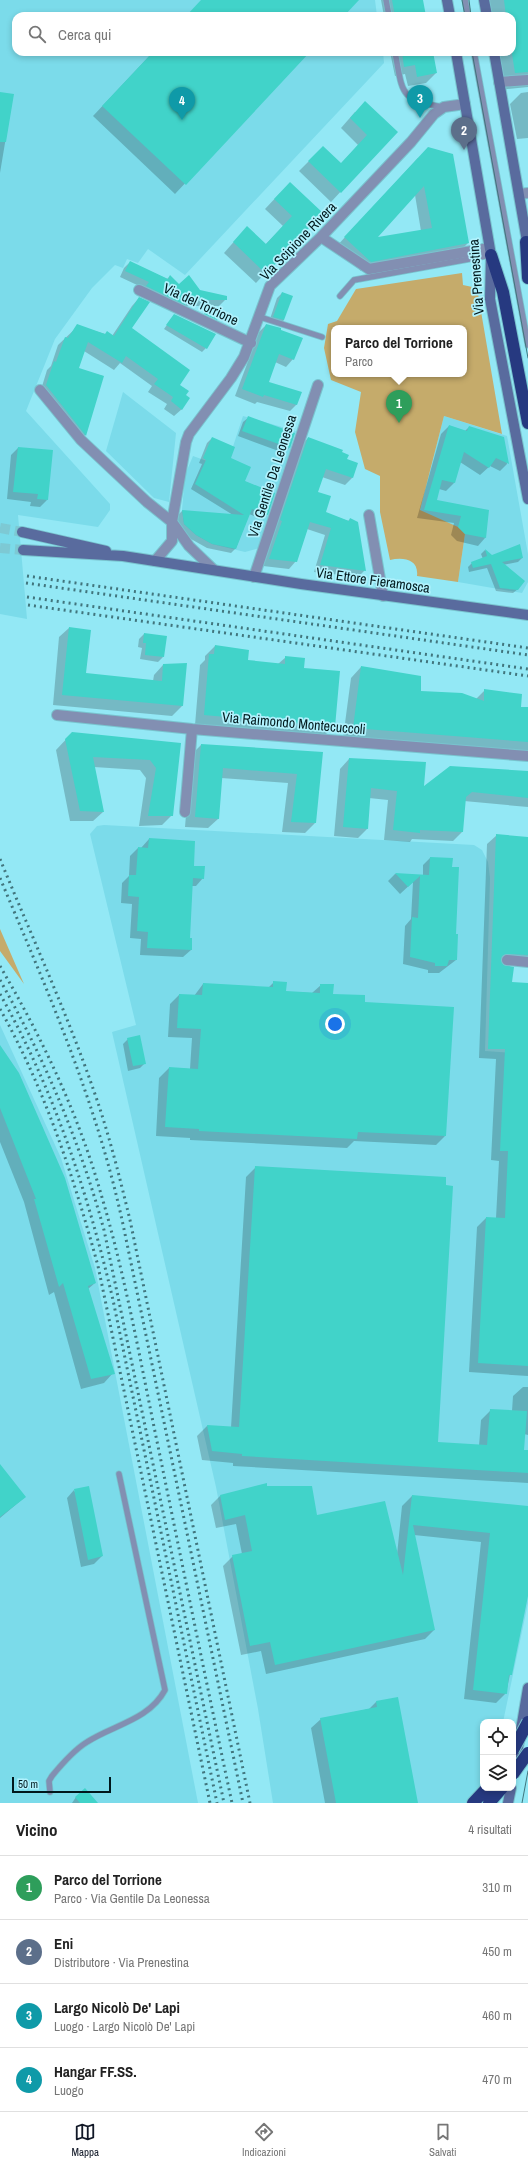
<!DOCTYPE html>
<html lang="it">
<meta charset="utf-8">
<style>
:root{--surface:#fff;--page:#f2f2f2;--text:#222;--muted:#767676;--line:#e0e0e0;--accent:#111827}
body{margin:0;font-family:"Archivo Narrow",sans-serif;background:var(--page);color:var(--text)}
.controls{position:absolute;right:12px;bottom:12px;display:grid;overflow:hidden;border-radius:8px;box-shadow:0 2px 6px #0003}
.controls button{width:36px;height:36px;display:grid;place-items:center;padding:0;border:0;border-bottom:1px solid var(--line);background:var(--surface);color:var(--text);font:20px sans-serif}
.scale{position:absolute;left:12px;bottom:10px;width:99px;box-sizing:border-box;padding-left:4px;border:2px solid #00181c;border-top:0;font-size:11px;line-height:14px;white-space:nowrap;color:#00181c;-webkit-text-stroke:3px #b0f2fd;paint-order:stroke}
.you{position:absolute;left:335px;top:1024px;width:14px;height:14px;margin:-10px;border:3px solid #fff;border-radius:50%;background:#1a73e8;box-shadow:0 0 0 6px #1a73e833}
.badge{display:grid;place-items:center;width:26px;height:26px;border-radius:50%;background:var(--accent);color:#fff;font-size:13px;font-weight:700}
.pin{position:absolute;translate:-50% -33px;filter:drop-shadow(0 1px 2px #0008)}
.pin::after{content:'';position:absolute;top:21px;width:14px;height:12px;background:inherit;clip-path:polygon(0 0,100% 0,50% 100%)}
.popup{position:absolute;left:331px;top:325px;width:136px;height:52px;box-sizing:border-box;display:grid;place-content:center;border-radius:8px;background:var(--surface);filter:drop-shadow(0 1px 3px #0005);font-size:13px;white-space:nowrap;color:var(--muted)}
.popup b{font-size:15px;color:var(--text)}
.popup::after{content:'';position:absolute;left:50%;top:100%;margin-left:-8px;border:8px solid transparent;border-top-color:var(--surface)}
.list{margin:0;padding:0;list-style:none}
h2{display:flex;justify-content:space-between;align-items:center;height:52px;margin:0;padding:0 16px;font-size:17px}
h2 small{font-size:13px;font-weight:400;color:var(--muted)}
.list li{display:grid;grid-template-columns:26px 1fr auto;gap:12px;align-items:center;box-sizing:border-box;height:64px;padding:0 16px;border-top:1px solid var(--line)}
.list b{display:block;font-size:15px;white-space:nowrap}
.list p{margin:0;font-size:13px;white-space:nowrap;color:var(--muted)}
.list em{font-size:13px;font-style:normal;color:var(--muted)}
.icon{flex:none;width:22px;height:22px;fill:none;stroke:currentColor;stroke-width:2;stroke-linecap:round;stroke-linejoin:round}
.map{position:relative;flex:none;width:528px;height:1803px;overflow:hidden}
.search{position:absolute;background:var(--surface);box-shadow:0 2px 6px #0003;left:12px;right:12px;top:12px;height:44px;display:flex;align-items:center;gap:10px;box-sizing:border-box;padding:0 14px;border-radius:12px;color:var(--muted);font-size:15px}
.sheet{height:308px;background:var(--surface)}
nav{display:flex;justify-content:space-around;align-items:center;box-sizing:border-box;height:56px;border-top:1px solid var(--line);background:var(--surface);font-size:11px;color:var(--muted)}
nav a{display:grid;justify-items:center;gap:2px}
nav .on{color:var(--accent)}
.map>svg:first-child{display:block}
.built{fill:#7bdbea}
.green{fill:#c5ab6b;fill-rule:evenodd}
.shadow{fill:#0003;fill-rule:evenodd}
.building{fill:#41d3c9;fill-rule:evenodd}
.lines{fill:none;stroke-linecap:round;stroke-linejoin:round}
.secondary-tunnel{stroke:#7dc9d4;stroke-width:10;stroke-dasharray:10 5;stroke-linecap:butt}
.lane-casing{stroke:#79c3ce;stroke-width:7}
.street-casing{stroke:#79c3ce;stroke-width:12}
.secondary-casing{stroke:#79c3ce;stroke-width:12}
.highway-casing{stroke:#79c3ce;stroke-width:14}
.lane{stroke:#828fb2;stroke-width:5.5}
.street{stroke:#828fb2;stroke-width:10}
.secondary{stroke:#596b9e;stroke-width:10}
.highway{stroke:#263980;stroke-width:12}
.tram{stroke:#41757d;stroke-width:1}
.rail{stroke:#41757d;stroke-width:3;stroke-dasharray:2 4;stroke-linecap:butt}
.highway-bridge-casing{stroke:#79c3ce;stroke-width:14;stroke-linecap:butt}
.highway-bridge{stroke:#263980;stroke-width:12}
.labels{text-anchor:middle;stroke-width:3.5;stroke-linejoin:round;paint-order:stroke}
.street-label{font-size:14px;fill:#00181c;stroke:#b0f2fd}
</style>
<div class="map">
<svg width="528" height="1803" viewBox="0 0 528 1803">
<rect width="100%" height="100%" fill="#93e8f5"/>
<path class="built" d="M0,0H375L377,16H16V52H383L384,63L185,275L148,249L138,263L127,259L123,268L115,265L92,288L55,339L26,411L110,504V510L98,527L18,515L27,619L0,614Z
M123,392L176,433L169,502L154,498L106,451Z
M243,416L296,431L260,548L245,552L212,544L196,535L184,524L182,510L185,475L193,456L226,468Z
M444,416L507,436L528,554V582L522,593L458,582L465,534L420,511Z
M104,825L474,845L482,850L488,862L490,878L485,1051L528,1054V1603L503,1722H483V1788L488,1803H273L258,1709L216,1487L112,1032L136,1025L90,834L97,826Z
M0,1025L61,1158L95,1268L198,1803H0Z"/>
<path class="green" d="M462,273L463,285L477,288L502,434L444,416L420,510L458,527L465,534L458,582L417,576C419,559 403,557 390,560L380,512V476L365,469L355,432L361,392L331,380L324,348L328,324L337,321L356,289ZM334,328H464V374H334Z
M0,929L24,984L0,951Z"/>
<path class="shadow" d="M381,0H422L425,16H384Z
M484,0H528V87L497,90L492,52H512V16H487Z
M153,52H308L175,194L93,116Z
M390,52H432L436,73L426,83L408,86L405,74L395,76Z
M528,92V138L517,139L510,104L521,93Z
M0,93L13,95L0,173Z
M355,112L396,132L331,202L299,171L313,157L341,164L358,145L341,128Z
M418,158L468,243L458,253L361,271L335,248ZM415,195L421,231L375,239Z
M280,193L321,213L256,283L224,253L238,237L265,245L283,226L265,209Z
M130,262L167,279L170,276L179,285L226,299L219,306H182L120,277L124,268Z
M282,293L284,320L279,325L269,322L277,298Z
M139,298L131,328L179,385L185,396L182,409L174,416L164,409L167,404L148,392L152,386L120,363L114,370L84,351L78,369L103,376L85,435L78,442L40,393L47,370L51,366L58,345L78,326L112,336L132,306Z
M174,315L206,348L202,352L164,329Z
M266,325L293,359L286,367L275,362L267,383L297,404L290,411L257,402L255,404L235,396L259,332Z
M248,418L289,448L284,453L238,436L243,422Z
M449,426L465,431L469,427L503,438L507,464L500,471L490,466L480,475L460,462L454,483L446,491L439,489L436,501L487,511L485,538L478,546L457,541L451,535L454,523L417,518L441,434Z
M212,438L229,458L244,481L274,494L267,515L262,519L249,514L236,548L231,553L207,548L191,539L180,529L177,516L182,511L233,515L191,489L202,464L199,463L207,443Z
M308,438L340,453L346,460L357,464L352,478L345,485L322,477L316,493L325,513L348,521L350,519L365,570L358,577L314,572L325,535L307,529L296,561L289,569L263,566L276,528L273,527L301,445Z
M18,448L47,500L40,507L30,506L31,502L7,499L11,455Z
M485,550L492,556L522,558L518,562L503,565L518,589L513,593L496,591L487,568L469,572L468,567L472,563L483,559L481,554Z
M69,628L84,674L153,681L154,675L163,665L186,664L182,706L172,716L53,705L59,637Z
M144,634L163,657L158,662L140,659L142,648L138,647L139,639Z
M215,646L247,661L278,664L286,657L303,669L334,726L324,736L195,725L200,665L205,660V656Z
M361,667L420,692L476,699L485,690L520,708H528V751L343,738L351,678Z
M72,733L180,744L172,815L162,825L139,826L146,778L140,770L94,767L103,812L93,821H70L56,750Z
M201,745L322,753L315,823L305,833L282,832L288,783L221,778L218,819L208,828L185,827L191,755Z
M349,759L423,789L528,772V807L464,801L462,832L453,841L412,839L410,842L384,840L388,800L369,798L367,829L358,838L334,836L340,769Z
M497,835L528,839V964L501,963L511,983L528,984V1376L469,1372L477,1227L486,1218H496L499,1161L491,1160L496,1059L479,1058L487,844Z
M149,839L193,867L203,878L196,886H192L189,939L191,950L183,957L140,955L141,939L130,938L132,904L121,903L122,883L129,876L130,856L138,848H141Z
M430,858L455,935L456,960L439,973H428V970L403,964L405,926L411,919L413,882L400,894L388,881L395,874L423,876V865Z
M274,982L285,992L312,993L321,985L332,995L364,1003L445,1136L436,1145L354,1141L347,1148L190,1140V1138L156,1136L159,1078L169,1068L190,1069L192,1038L168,1037L170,1004L179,995L194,996L203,984L268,988Z
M128,1039L145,1063L140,1068L128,1071L123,1044Z
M0,1047L95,1283L88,1289L113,1373L104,1383L81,1389L54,1292L49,1295L24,1202L0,1142Z
M256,1167L437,1443L479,1446L481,1420L491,1410L512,1411L513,1396L523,1387H528V1435L524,1434L523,1451H528V1483L233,1466V1463L202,1460L197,1436L207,1426L231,1428L246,1177Z
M0,1466L25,1497L0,1518Z
M267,1487L317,1516L397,1555L402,1506L412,1496L528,1507V1591L506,1693L496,1703L464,1699L481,1542L414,1535L434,1630L425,1639L266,1674L261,1651L241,1655L223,1566L233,1556L242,1554L236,1524L216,1528L211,1505L220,1496Z
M74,1490L102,1556L94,1564L81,1567L67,1498Z
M397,1698L417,1803H325L311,1728L321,1719L369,1709L376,1702Z
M76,1797L97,1803H72Z"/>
<path class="building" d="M201,0H359L344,16H186Z
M392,0H423L426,16H395Z
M504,0H528V72L515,73L512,54V16H506Z
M153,52H310L186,185L102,106Z
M402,52H433L437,73L417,77L415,65L404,67Z
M0,92L14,94L6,142H0Z
M365,101L398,132L341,193L308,161L323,146L341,163L367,135L350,118Z
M428,147L453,154L469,243L371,262L344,237ZM424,186L432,228L378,237Z
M290,182L323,213L266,274L233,242L247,226L266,244L292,216L274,199Z
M130,261L168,279L170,275L179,284L189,275L200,290L227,296V300H187L185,305L146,286L149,282L125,271Z
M282,292L293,296L284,320L273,317Z
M139,297L150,302L132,328L190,370L180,385L189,391L186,395L190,398L182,410L171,401L173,397L154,384L158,379L126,356L122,363L88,342L79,368L104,376L86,436L46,385L54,361L56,362L65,337L68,338L77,324L105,334L107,331L114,336Z
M207,308L219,314L217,320L204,314Z
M174,314L216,334L207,349L166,325Z
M266,324L281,328V330L303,338L294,360L279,354L269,382L302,392L297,405L264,395L263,397L242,389Z
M248,416L295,433L290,448L242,431Z
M449,425L467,431L469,426L504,437L509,464L496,458L489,468L464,452L455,483L442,480L437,500L489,510L486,538L465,534L458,527L461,516L424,510Z
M212,437L235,447L231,458L251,467L245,481L275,493L268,515L252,509L236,549L212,544L196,535L184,524L182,510L244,515L195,484L206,460L203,458Z
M308,437L343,450L342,452L349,455L347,459L358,463L353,478L326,469L318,492L331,496L326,512L349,521L350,518L358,522L366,571L320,565L331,528L310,522L297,562L269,559L282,521L280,520Z
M18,447L53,450L48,500L37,499L38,494L13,492Z
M520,544L523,558L502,562L525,581L518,590L500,588L491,564L473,568L471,562L487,556L485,549L492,555Z
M69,627L91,630L86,673L162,681L163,664L187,663L183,706L62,695Z
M144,633L167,636L164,657L145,655L146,643H143Z
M215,645L249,650L248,660L285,664V656L305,658L304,668L340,671L335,727L204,715L209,654H214Z
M361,666L421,676V691L462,693L484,701V689L522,694L521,707H528V742L353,728Z
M72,732L181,743L173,816H148L156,768L150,760L93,757L104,812L80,811L65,739Z
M201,744L323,752L316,823L291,822L297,774L223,768L219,819L195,817Z
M349,758L426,762L424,786L450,766L528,771V798L472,792L466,797L463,832L420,830V833L393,830L397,791L371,788L368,829L343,827Z
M496,834L528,837V955L507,954L502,956L501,960L504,965L514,967L512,982L528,983V1366L478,1363L486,1217L505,1218L508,1151H500L505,1049H488Z
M149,838L195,841L194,866H205L204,879L193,878L190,938H192V950L147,948L148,932L137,931L139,897L128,896L129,875H136L138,847L148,848Z
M430,857L453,858L452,867H459L456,934H458L457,960H449L447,966H435V963L410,957L412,917L418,918L420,876L408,887L395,873L429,875Z
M273,981L287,982L286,991L320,993V984H334L333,994L365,995V1002L454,1007L446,1136L358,1132L357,1139L199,1131V1129L165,1127L169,1067L198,1069L201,1029L177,1028L179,994L202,995L203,983L273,987Z
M140,1035L146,1064L133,1066L127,1038Z
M0,1045L19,1073L65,1178L96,1283L88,1286L115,1374L91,1379L63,1283L59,1287L34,1199H36L0,1108Z
M255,1166L446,1177V1185L453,1186L438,1442L487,1445L490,1409L527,1411L524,1450H528V1473L242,1456V1454L212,1451L207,1425L239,1427Z
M0,1464L26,1497L0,1517Z
M267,1483V1486H312L317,1515L385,1501L403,1575L412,1495L528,1506V1596L512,1675H509L507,1694L473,1690L490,1533L413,1525L435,1630L275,1665L270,1642L250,1646L232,1555L252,1551L245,1515L225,1520L220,1495Z
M89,1486L103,1556L88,1560L74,1489Z
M398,1697L418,1803H336L320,1718L377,1707L376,1701Z
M85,1788L98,1803H80L75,1797Z"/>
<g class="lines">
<path class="secondary-tunnel" d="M0,528L22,532
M0,548L23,550"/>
<defs>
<path id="lane" d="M386,0L389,16
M465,0L468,16
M395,52C403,94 399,100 444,107
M474,52L528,345
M340,296L354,280L491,255
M260,317L322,337
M50,1792L49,1781L52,1776C61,1765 74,1750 87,1742C113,1725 149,1720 165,1690L119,1474"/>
<path id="street" d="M499,82L528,80
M519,194L528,193
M321,237L369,269L489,248
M139,290L251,343
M40,390L81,440L147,502L172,522L186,442L189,434L231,378L244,357L270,286L321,237L411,142L434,114L444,107L465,104
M369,515L383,596
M155,561L172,541V522L189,546L214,570
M254,577L318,385
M57,715L192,729L528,756
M185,812L192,729
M507,960L528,962"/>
<path id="secondary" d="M447,0L450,16
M484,0L487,16
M456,52L491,255L490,299L528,499
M494,52L528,247
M22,532L106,551
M23,550L123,556L301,584L528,615
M514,1771L528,1688
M508,1803L511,1788"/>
<path id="highway" d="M526,242L528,278
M491,255L503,292L528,423
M473,1803L487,1788
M489,1803L502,1788"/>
</defs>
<use href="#lane" class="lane-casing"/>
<use href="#street" class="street-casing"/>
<use href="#secondary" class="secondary-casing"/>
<use href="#highway" class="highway-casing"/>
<use href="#lane" class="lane"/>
<use href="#street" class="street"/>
<use href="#secondary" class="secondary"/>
<use href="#highway" class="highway"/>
<path class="tram" d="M462,0L465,16
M469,0L471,16
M472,52L528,358
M522,1803L528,1771"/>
<path class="rail" d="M27,576L528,648
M26,583L528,655
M27,597L528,669
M28,605L528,676
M0,859C34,942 72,1024 100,1109C112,1146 121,1183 130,1220L250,1803
M0,878C50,997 99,1107 125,1234L243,1803
M0,966C42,1038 78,1113 101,1194C126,1278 141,1365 159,1451C183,1568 207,1686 232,1803
M0,980C45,1060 80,1142 104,1230L224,1803
M0,994C54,1090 88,1193 113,1300L217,1803
M0,1009C45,1089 74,1178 98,1266L210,1803"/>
<defs>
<path id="highway-bridge" d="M513,1750L528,1722
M513,1774L528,1753"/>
</defs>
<use href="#highway-bridge" class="highway-bridge-casing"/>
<use href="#highway-bridge" class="highway-bridge"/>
</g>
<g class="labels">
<g class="street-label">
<text transform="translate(298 241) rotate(-46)" y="5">Via Scipione Rivera</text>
<text transform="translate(476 277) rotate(-94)" y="5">Via Prenestina</text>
<text transform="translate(201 304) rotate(25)" y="5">Via del Torrione</text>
<text transform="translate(272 476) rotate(-72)" y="5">Via Gentile Da Leonessa</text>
<text transform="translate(373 580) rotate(8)" y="5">Via Ettore Fieramosca</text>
<text transform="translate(294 723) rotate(5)" y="5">Via Raimondo Montecuccoli</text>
</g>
</g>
</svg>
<div class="controls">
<button><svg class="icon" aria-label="locate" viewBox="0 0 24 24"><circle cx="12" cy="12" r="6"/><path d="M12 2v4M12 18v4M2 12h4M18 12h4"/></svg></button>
<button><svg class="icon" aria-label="layers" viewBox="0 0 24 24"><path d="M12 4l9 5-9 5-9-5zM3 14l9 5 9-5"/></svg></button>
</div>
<div class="scale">50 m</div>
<div class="you"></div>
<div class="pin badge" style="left:399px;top:423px;background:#2e9e5b">1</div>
<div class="popup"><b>Parco del Torrione</b>Parco</div>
<div class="pin badge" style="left:464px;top:150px;background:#5c6f8a">2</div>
<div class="pin badge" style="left:420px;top:118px;background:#0f9aa8">3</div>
<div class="pin badge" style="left:182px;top:120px;background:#0f9aa8">4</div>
<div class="search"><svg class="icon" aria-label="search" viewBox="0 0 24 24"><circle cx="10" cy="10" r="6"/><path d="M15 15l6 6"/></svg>Cerca qui</div>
</div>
<section class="sheet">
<h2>Vicino<small>4 risultati</small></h2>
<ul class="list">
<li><span class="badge" style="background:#2e9e5b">1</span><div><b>Parco del Torrione</b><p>Parco · Via Gentile Da Leonessa</p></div><em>310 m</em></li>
<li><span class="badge" style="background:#5c6f8a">2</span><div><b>Eni</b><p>Distributore · Via Prenestina</p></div><em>450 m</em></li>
<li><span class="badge" style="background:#0f9aa8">3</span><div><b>Largo Nicolò De' Lapi</b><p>Luogo · Largo Nicolò De' Lapi</p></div><em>460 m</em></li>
<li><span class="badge" style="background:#0f9aa8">4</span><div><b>Hangar FF.SS.</b><p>Luogo</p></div><em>470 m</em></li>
</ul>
</section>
<nav>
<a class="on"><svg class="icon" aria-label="map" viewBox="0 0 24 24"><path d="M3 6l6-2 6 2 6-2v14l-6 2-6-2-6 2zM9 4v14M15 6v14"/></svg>Mappa</a>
<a><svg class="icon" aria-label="directions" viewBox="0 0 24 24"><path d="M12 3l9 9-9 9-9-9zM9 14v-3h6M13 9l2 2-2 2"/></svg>Indicazioni</a>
<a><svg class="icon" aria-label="saved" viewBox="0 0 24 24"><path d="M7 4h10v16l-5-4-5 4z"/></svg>Salvati</a>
</nav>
